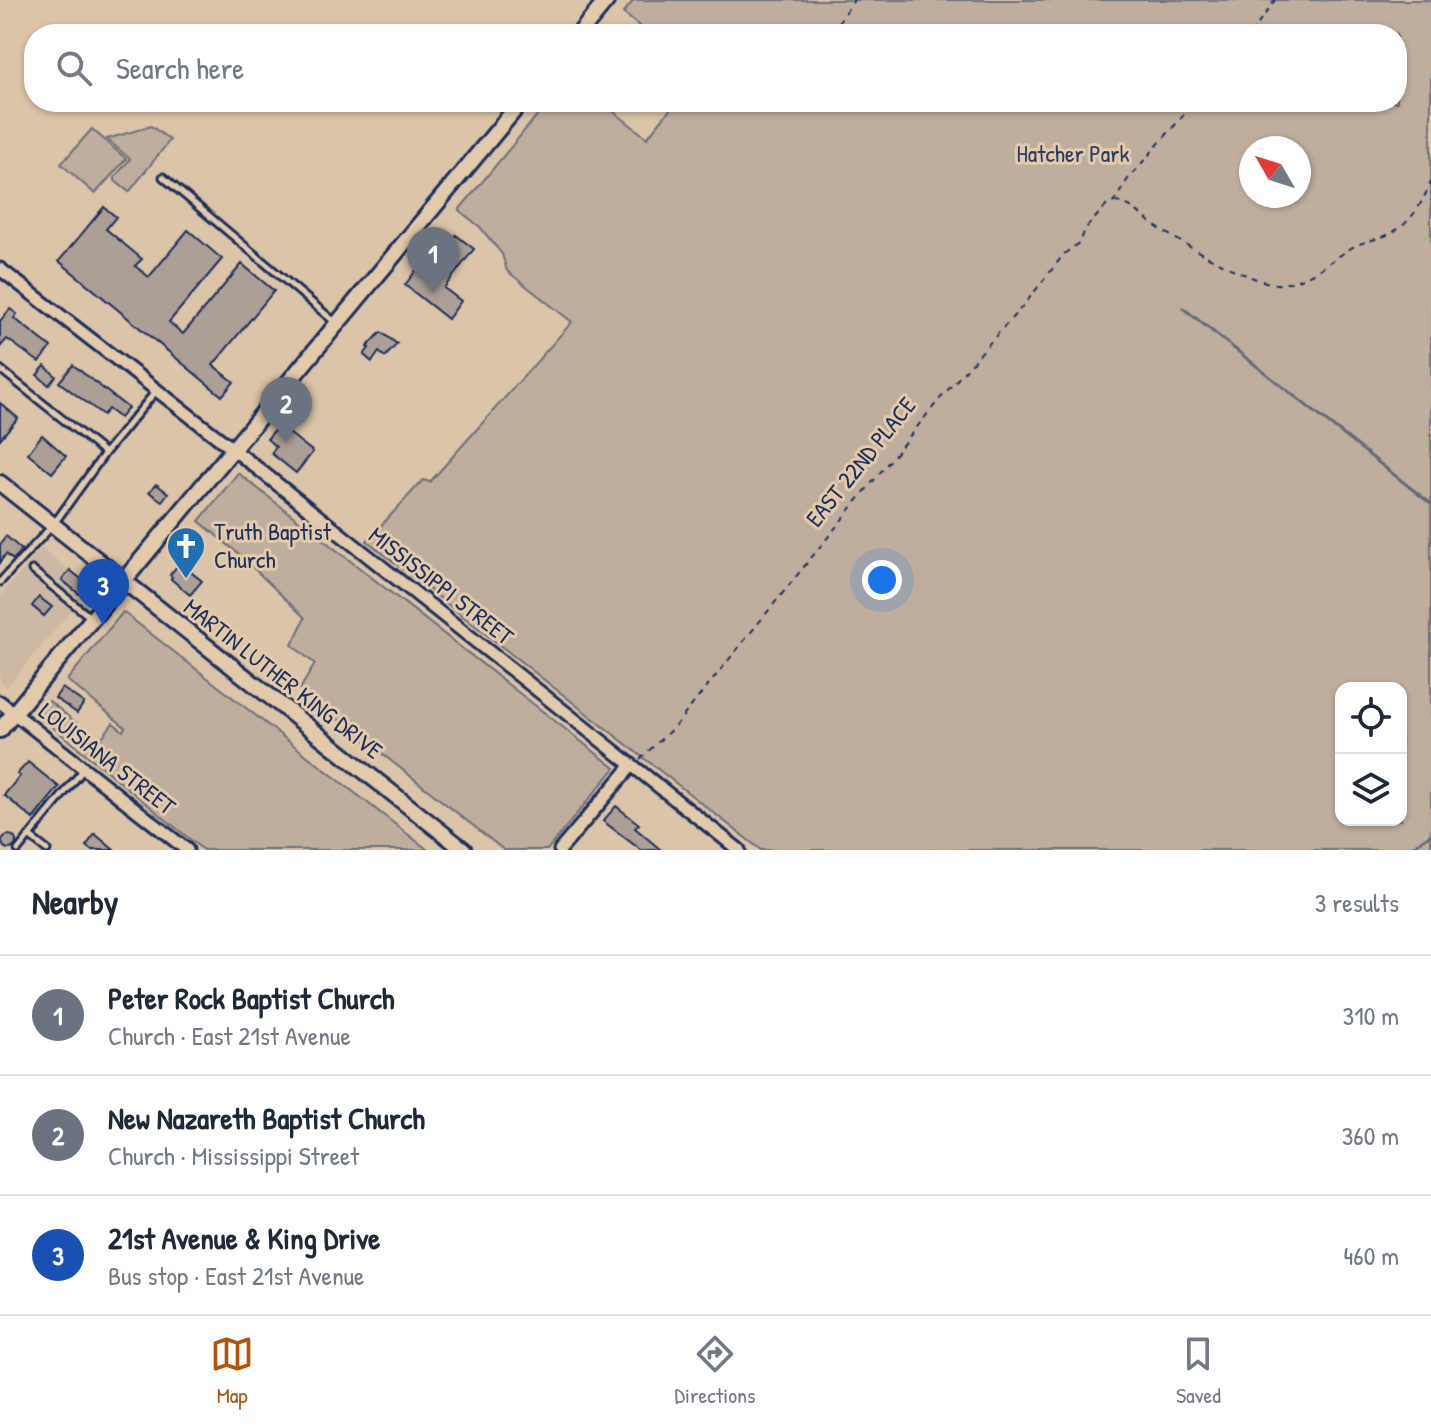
<!DOCTYPE html>
<meta charset="utf-8">
<style>
:root{--surface:#fff;--page:#f6f6f7;--text:#1f2937;--muted:#747a83;--line:#e0e1e3;--accent:#b45309}
body{margin:0;font-family:"Patrick Hand",sans-serif;background:var(--page);color:var(--text)}
.controls{position:absolute;right:24px;bottom:24px;display:grid;overflow:hidden;border-radius:16px;box-shadow:0 2px 6px #0004}
.controls button{width:72px;height:72px;display:grid;place-items:center;padding:0;border:0;border-bottom:2px solid var(--line);background:var(--surface);color:var(--text);font:40px sans-serif}
.compass{position:absolute;left:1239px;top:136px;width:72px;height:72px;border-radius:50%;background:var(--surface);box-shadow:0 2px 6px #0004;rotate:309deg}
.you{position:absolute;left:882px;top:580px;width:28px;height:28px;margin:-20px;border:6px solid #fff;border-radius:50%;background:#1a73e8;box-shadow:0 0 0 12px #1a73e833}
.badge{display:grid;place-items:center;width:52px;height:52px;border-radius:50%;background:var(--accent);color:#fff;font-size:26px;font-weight:700}
.pin{position:absolute;translate:-50% -66px;filter:drop-shadow(0 2px 4px #0008)}
.pin::after{content:'';position:absolute;top:42px;width:28px;height:24px;background:inherit;clip-path:polygon(0 0,100% 0,50% 100%)}
.list{margin:0;padding:0;list-style:none}
h2{display:flex;justify-content:space-between;align-items:center;height:104px;margin:0;padding:0 32px;font-size:34px}
h2 small{font-size:26px;font-weight:400;color:var(--muted)}
.list li{display:grid;grid-template-columns:52px 1fr auto;gap:24px;align-items:center;box-sizing:border-box;height:120px;padding:0 32px;border-top:2px solid var(--line)}
.list b{display:block;font-size:30px;white-space:nowrap}
.list p{margin:0;font-size:26px;white-space:nowrap;color:var(--muted)}
.list em{font-size:26px;font-style:normal;color:var(--muted)}
.icon{flex:none;width:44px;height:44px;fill:none;stroke:currentColor;stroke-width:2;stroke-linecap:round;stroke-linejoin:round}
.map{position:relative;flex:none;width:1431px;height:850px;overflow:hidden}
.search{position:absolute;background:var(--surface);box-shadow:0 2px 6px #0004;left:24px;right:24px;top:24px;height:88px;display:flex;align-items:center;gap:20px;box-sizing:border-box;padding:0 28px;border-radius:32px;color:var(--muted);font-size:30px}
.sheet{height:464px;background:var(--surface)}
nav{display:flex;justify-content:space-around;align-items:center;box-sizing:border-box;height:112px;border-top:2px solid var(--line);background:var(--surface);font-size:22px;color:var(--muted)}
nav a{display:grid;justify-items:center;gap:4px}
nav .on{color:var(--accent)}
.map>svg:first-child{display:block}
.built{fill:#cdb9a3}
.green{fill:#bfae9d;stroke:#6d6e7e;stroke-width:2;fill-rule:evenodd}
.lines{fill:none;stroke-linecap:round;stroke-linejoin:round}
.stream{stroke:#65697b;stroke-width:3}
.building{fill:#ac9f96;stroke:#1b2f5e;stroke-width:2}
.service-casing{stroke:#1b2f5e;stroke-width:11}
.minor-casing{stroke:#1b2f5e;stroke-width:17}
.tertiary-casing{stroke:#1b2f5e;stroke-width:20}
.secondary-casing{stroke:#1b2f5e;stroke-width:20}
.path{stroke:#1b2f5e;stroke-width:2;stroke-dasharray:6 6;stroke-linecap:butt}
.service{stroke:#e3caab;stroke-width:5}
.minor{stroke:#e3caab;stroke-width:11}
.tertiary{stroke:#e3caab;stroke-width:14}
.secondary{stroke:#e3caab;stroke-width:14}
.labels{text-anchor:middle;stroke-width:6;stroke-linejoin:round;paint-order:stroke}
.park-label{font-size:24px;fill:#2b3c64;stroke:#e3caab}
.street-label{font-size:24px;fill:#1b2f5e;stroke:#e3caab}
.poi-label{font-size:24px;fill:#1b2f5e;stroke:#e3caab;text-anchor:start}
</style>
<div class="map">
<svg width="1431" height="850" viewBox="0 0 1431 850">
<rect width="100%" height="100%" fill="#dbc4a8"/>
<filter id="ink" filterUnits="userSpaceOnUse"><feTurbulence type="fractalNoise" baseFrequency=".0125" numOctaves="2"/><feDisplacementMap in="SourceGraphic" scale="16" xChannelSelector="R" yChannelSelector="G"/><feConvolveMatrix kernelMatrix="1 2 1 2 8 2 1 2 1" color-interpolation-filters="sRGB"/></filter>
<g filter="url(#ink)">
<path class="built" d="M41,548L91,587L7,687L0,681V597Z"/>
<path class="green" d="M634,0H1431V850H761L367,541L423,480L430,482L572,322L507,271L502,254L480,227L459,210L548,102H583L594,111L602,102L647,138L676,102H1397V34H649L623,13ZM1251,148H1299V196H1251ZM1341,688H1401V820H1341Z
M151,126L170,140L129,192L115,181V177L130,159L107,139Z
M92,129L126,159L95,194L61,164Z
M238,473L615,768L547,850H504L300,689L315,664L292,645L305,618L240,555L199,521Z
M123,612L428,850H203L38,715L49,701L99,741L113,723L123,731L125,727L67,680Z"/>
<g class="lines">
<path class="stream" d="M1183,308L1431,504
M1408,850L1431,834"/>
</g>
<path class="building" d="M104,207L116,217L106,229L142,259L135,266L149,277L188,230L222,259L169,322L183,334L242,264L274,291L213,365L234,382L222,396L59,261Z
M456,235L474,249L444,288L461,301L448,319L405,285L417,269L427,276Z
M10,309L17,314L14,318L51,347L39,362L7,339L0,347V321Z
M381,332L397,344L385,357L379,352L372,362L364,355L369,348L367,347Z
M73,365L128,408L120,418L108,409L103,415L59,382Z
M45,366L56,376L49,385L37,375Z
M0,403L18,418L0,439Z
M279,425L313,452L296,473L271,453L276,447L267,439Z
M42,435L66,456L52,473L28,453Z
M156,484L168,493L162,501L149,492Z
M6,536L22,550L13,560L6,554L0,562V545Z
M182,565L202,581L190,595L171,579L172,577L170,575L177,566L180,568Z
M70,570L91,587L83,597L62,580Z
M39,597L52,607L44,616L32,606Z
M62,688L84,703L77,713L55,698Z
M28,762L59,787L33,819L4,795L20,776L17,774Z
M616,806L639,824L635,828L661,850H641L603,821Z
M95,834L114,850H91L86,846Z
M2 842a7 7 0 1 1 14 0a7 7 0 1 1-14 0Z"/>
<g class="lines">
<defs>
<path id="service" d="M163,177L336,323
M0,369L105,453
M32,570L90,617
M0,582L53,525L105,453L156,391
M29,836L47,850
M18,850L83,770"/>
<path id="minor" d="M0,269L247,460L739,850
M0,702L187,850
M560,850L632,765"/>
<path id="tertiary" d="M579,34L607,0
M0,730L521,102"/>
<path id="secondary" d="M0,483L464,850"/>
</defs>
<use href="#service" class="service-casing"/>
<use href="#minor" class="minor-casing"/>
<use href="#tertiary" class="tertiary-casing"/>
<use href="#secondary" class="secondary-casing"/>
<path class="path" d="M838,23L854,0
M1251,34L1275,0
M1115,202C1132,203 1141,216 1155,226C1178,241 1257,287 1281,284C1309,280 1328,263 1351,248C1360,243 1369,241 1379,238C1408,229 1420,208 1431,182
M640,759L676,725L938,401L1028,300L1064,254L1080,242L1086,228L1106,206L1114,202L1128,179L1195,102"/>
<use href="#service" class="service"/>
<use href="#minor" class="minor"/>
<use href="#tertiary" class="tertiary"/>
<use href="#secondary" class="secondary"/>
</g>
</g>
<defs>
<symbol id="church-pin" viewBox="-11 -11 22 30"><path d="M0 17L-7.5 6A9.5 9.5 0 1 1 7.5 6Z" fill="#1f6fb2" stroke="#e3caab"/><path d="M-1.2-6h2.4v3.5h3.3v2.4h-3.3V6h-2.4V-.1h-3.3v-2.4h3.3Z" fill="#fff"/></symbol>
</defs>
<g fill-rule="evenodd">
<use href="#church-pin" x="164" y="524" width="44" height="60"/>
</g>
<g class="labels">
<g class="park-label">
<text x="1073" y="162">Hatcher Park</text>
</g>
<g class="street-label">
<text transform="translate(861 462) rotate(-51)" y="8">EAST 22ND PLACE</text>
<text transform="translate(441 586) rotate(38)" y="8">MISSISSIPPI STREET</text>
<text transform="translate(283 679) rotate(38)" y="8">MARTIN LUTHER KING DRIVE</text>
<text transform="translate(107 759) rotate(38)" y="8">LOUISIANA STREET</text>
</g>
<g class="poi-label">
<text x="214" y="540">Truth Baptist<tspan x="214" dy="28">Church</tspan></text>
</g>
</g>
</svg>
<div class="controls">
<button><svg class="icon" aria-label="locate" viewBox="0 0 24 24"><circle cx="12" cy="12" r="6"/><path d="M12 2v4M12 18v4M2 12h4M18 12h4"/></svg></button>
<button><svg class="icon" aria-label="layers" viewBox="0 0 24 24"><path d="M12 4l9 5-9 5-9-5zM3 14l9 5 9-5"/></svg></button>
</div>
<svg class="compass" viewBox="-18 -18 36 36"><path d="M0-13l5 13h-10z" fill="#e53935"/><path d="M0 13l5-13h-10z" fill="#747a83"/></svg>
<div class="you"></div>
<div class="pin badge" style="left:433px;top:293px;background:#6b7280">1</div>
<div class="pin badge" style="left:286px;top:443px;background:#6b7280">2</div>
<div class="pin badge" style="left:103px;top:625px;background:#1a4fb4">3</div>
<div class="search"><svg class="icon" aria-label="search" viewBox="0 0 24 24"><circle cx="10" cy="10" r="6"/><path d="M15 15l6 6"/></svg>Search here</div>
</div>
<section class="sheet">
<h2>Nearby<small>3 results</small></h2>
<ul class="list">
<li><span class="badge" style="background:#6b7280">1</span><div><b>Peter Rock Baptist Church</b><p>Church · East 21st Avenue</p></div><em>310 m</em></li>
<li><span class="badge" style="background:#6b7280">2</span><div><b>New Nazareth Baptist Church</b><p>Church · Mississippi Street</p></div><em>360 m</em></li>
<li><span class="badge" style="background:#1a4fb4">3</span><div><b>21st Avenue &amp; King Drive</b><p>Bus stop · East 21st Avenue</p></div><em>460 m</em></li>
</ul>
</section>
<nav>
<a class="on"><svg class="icon" aria-label="map" viewBox="0 0 24 24"><path d="M3 6l6-2 6 2 6-2v14l-6 2-6-2-6 2zM9 4v14M15 6v14"/></svg>Map</a>
<a><svg class="icon" aria-label="directions" viewBox="0 0 24 24"><path d="M12 3l9 9-9 9-9-9zM9 14v-3h6M13 9l2 2-2 2"/></svg>Directions</a>
<a><svg class="icon" aria-label="saved" viewBox="0 0 24 24"><path d="M7 4h10v16l-5-4-5 4z"/></svg>Saved</a>
</nav>
